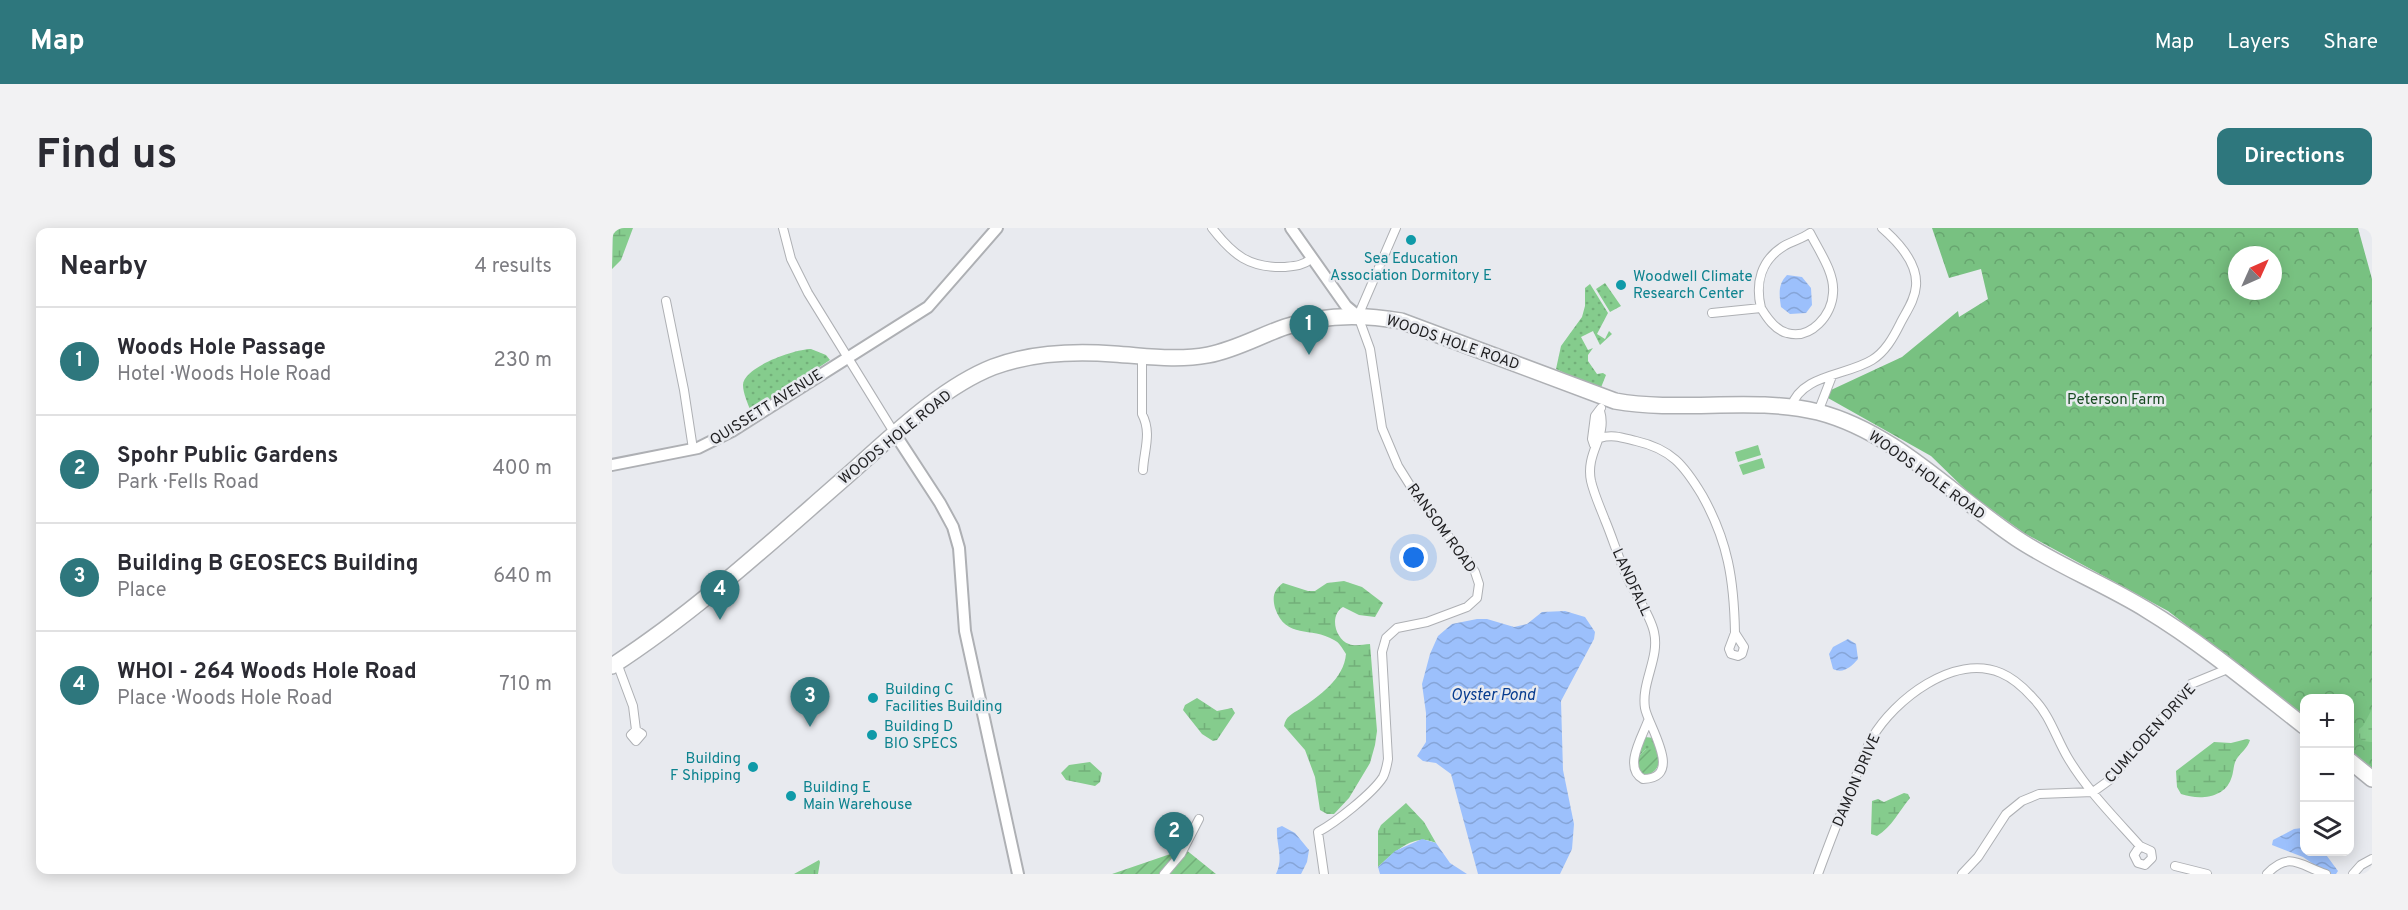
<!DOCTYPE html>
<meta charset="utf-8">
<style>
:root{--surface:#fff;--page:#f2f2f3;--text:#2b2b33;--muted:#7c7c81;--line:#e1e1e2;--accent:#2e777d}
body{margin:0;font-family:Overpass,sans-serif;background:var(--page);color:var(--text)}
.controls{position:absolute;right:18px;bottom:18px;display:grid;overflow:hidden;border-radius:12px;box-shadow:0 3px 15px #0003}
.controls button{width:54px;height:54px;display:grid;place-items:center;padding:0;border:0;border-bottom:2px solid var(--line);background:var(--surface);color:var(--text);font:30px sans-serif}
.compass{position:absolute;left:1616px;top:18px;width:54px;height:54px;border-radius:50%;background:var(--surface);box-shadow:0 3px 15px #0003;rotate:45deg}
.you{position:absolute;left:802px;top:330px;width:21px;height:21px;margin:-15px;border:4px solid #fff;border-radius:50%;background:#1a73e8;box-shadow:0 0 0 9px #1a73e833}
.badge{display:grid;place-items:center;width:39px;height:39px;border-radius:50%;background:var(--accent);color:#fff;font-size:20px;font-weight:700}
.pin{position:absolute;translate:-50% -50px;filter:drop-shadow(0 2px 3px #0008)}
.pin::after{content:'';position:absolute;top:32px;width:21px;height:18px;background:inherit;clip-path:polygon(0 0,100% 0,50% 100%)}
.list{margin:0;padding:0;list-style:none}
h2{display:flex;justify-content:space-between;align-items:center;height:78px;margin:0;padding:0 24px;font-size:26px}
h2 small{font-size:20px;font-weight:400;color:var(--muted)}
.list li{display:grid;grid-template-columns:39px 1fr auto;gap:18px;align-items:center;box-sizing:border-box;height:108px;padding:0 24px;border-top:2px solid var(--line)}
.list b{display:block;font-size:22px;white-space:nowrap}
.list p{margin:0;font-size:20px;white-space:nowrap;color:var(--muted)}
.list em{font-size:20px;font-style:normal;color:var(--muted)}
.icon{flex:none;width:33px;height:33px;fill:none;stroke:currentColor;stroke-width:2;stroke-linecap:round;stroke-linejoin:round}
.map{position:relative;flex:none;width:1760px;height:646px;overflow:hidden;border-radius:12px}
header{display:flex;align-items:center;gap:36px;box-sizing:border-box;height:84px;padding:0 30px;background:var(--accent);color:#fff}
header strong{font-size:28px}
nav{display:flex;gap:33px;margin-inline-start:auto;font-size:21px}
.intro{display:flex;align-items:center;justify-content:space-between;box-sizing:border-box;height:144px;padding:0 36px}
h1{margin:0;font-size:42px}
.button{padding:15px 27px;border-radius:12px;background:var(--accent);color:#fff;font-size:21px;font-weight:700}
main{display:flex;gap:36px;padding:0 36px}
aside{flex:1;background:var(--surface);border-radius:12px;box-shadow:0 3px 15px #0003}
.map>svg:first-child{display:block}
.grass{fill:url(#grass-dots)}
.forest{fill:url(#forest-crowns);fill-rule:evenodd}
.wetland{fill:url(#wetland-marsh)}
.garden{fill:url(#garden-furrows)}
.pitch{fill:#85cc8d}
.water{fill:url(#water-waves)}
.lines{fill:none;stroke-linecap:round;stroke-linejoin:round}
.street-casing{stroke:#aeb0b4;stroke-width:10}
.secondary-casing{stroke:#aeb0b4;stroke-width:14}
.highway-casing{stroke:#aeb0b4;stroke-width:18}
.street{stroke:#fff;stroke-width:8}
.secondary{stroke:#fff;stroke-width:10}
.highway{stroke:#fff;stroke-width:15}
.culture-dot{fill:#0f9aa8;stroke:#e8eaef;stroke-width:2}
.labels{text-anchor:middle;stroke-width:5;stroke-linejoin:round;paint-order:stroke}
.culture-label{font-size:15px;fill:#0d838f;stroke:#e8eaef;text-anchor:start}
.street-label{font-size:15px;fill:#1e1e20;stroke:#e8eaef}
.park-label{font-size:15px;fill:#184c22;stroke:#e8eaef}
.water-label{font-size:16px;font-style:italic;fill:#073c8f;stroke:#e8eaef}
</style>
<header>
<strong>Map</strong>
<nav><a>Map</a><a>Layers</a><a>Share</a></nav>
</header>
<div class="intro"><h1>Find us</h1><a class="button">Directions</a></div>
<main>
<aside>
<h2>Nearby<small>4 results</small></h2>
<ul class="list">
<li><span class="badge">1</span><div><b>Woods Hole Passage</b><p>Hotel · Woods Hole Road</p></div><em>230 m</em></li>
<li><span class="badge">2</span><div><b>Spohr Public Gardens</b><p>Park · Fells Road</p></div><em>400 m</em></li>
<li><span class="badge">3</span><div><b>Building B GEOSECS Building</b><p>Place</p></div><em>640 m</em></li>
<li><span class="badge">4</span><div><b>WHOI - 264 Woods Hole Road</b><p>Place · Woods Hole Road</p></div><em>710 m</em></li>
</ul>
</aside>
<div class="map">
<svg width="1760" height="646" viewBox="0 0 1760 646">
<defs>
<pattern id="grass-dots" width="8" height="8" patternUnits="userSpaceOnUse" patternTransform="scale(1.5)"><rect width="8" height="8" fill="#85cc8d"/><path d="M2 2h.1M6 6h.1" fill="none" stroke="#72af79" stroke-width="1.8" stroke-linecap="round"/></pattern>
<pattern id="forest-crowns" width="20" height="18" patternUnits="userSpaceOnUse" patternTransform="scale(1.5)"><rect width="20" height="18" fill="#78c181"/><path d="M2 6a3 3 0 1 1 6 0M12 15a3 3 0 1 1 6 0" fill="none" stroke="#67a56f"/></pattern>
<pattern id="wetland-marsh" width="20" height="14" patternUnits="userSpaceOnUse" patternTransform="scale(1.5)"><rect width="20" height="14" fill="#85cc8d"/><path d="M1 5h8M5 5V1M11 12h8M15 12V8" fill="none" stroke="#72af79"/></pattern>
<pattern id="garden-furrows" width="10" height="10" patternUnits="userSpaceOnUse" patternTransform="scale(1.5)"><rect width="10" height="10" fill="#85cc8d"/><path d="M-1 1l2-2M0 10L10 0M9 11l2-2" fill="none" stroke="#72af79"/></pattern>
<pattern id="water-waves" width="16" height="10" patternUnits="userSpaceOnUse" patternTransform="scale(1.5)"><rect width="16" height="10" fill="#9cc0fc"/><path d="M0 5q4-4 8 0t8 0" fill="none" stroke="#86a5d8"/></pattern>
</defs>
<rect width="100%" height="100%" fill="#e8eaef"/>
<path class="grass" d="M993,55L1009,78L998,84L984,61Z
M978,56L996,85L985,106L993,111L997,103L1000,106L988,117L981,103L969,109L976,122L981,120L976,127V133L985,146L991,145L994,147L988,162L944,141L949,118L970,89L973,78V60Z
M199,121L214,127L218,132L139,184C136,176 131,165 131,157C131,139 183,121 199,121Z
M1033,509L1042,510L1048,532L1034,521L1027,528Z"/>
<path class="forest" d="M1320,0H1746L1760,51V540L1738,523V470H1692V488L1556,383L1412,305L1359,267L1319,228L1216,170L1219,162L1290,129L1346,83L1347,89L1376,71L1369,41L1337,50ZM1625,27H1661V63H1625Z"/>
<path class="wetland" d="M1,0H21L9,32L0,41Z
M732,353L750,359L771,375L763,389L747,387L731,379C717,387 723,411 737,416C744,419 751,416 758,416L765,503L763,517L758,535L737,570L722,586H715L708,582L703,549L693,522L672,498C674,488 680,486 688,481C707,468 732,451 734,426C730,420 728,415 722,412C699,398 674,412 663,380C660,368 662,362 671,355L696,363H703L715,355Z
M585,470L605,483L620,480L623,485L605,512L601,513L590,506L571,482L573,477Z
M1760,481V514H1759L1751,513L1746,509L1747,501L1751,498Z
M1635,511L1638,512C1636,520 1628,525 1624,532C1621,538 1622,544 1619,551C1612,571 1586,572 1569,566L1565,559L1564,543L1602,514L1619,515Z
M478,534L490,545L488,554L483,558L454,552L449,545L457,537Z
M1292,565L1296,566L1298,570C1287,583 1280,599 1265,608L1259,606L1260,573L1266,571L1272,574Z
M794,575L812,594L824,615C820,614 815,611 810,612C794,612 777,629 766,639V603L769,597Z
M207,632L208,634L206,646H182Z"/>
<path class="garden" d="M1034,521L1041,522L1048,532C1046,541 1040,548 1030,547L1025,540L1027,528Z
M573,621L604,646H500Z"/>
<path class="pitch" d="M1146,217L1149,227L1126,234L1123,224Z
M1150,230L1153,240L1131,247L1127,237Z"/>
<path class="water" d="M1175,47L1190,49L1199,60L1200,77L1194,85L1178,86L1169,79C1167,66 1166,56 1175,47Z
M953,383L973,389L983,404L982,411L949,473L951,542L962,596L960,621L948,646H866L839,546L824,535L811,533L805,528L814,514V485L810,456L818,426L826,408L840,396L865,391H875L902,399L915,396L930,384Z
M1236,411L1244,416L1246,431C1239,439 1231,446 1221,441L1217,426L1221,419Z
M670,598L683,605L697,622L695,634L689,646H664C672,629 664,618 665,600Z
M1690,600L1692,602V624H1712L1726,643L1724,646H1716L1691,629L1660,617L1661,612L1682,601Z
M810,611L824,615L838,635L855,646H768L766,639L783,623Z"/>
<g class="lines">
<defs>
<path id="street" d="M171,0L179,31L196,65L283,206
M600,0C621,27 637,40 672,39C683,38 690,38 699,31
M54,73L72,162L81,221
M1100,85L1149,80C1155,90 1163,102 1175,105C1199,112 1220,87 1221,65C1223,45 1207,23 1198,5C1190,11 1180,13 1172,18C1149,32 1143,55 1149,80
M530,129V186C540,205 532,222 531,242
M1179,179C1190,146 1234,148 1260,132C1273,124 1281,110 1288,96C1294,84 1303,72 1304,58C1306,35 1285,13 1270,0
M988,183C996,209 973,224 979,253C982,266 988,279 993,292C1001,311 1007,332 1016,351C1024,368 1038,386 1042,404C1048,430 1029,454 1033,480C1036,498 1073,550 1031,551C1011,540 1030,509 1036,493
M1206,184L1220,148
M988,210C1001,206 1011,210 1024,213C1059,221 1072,237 1090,267C1116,313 1122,352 1123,405
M982,217L980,211L983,188L989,180
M1123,405L1132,419L1130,426L1126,428L1119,426L1117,421Z
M5,435L21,478L24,502L30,506L24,513L19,507L24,502
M1563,638L1595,646
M552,646L569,626L587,591
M712,646L706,604C723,595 761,565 771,549C774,543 775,537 776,531L770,424L774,410L785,400L815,394L855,379L865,370L867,356L863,344L857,334L806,270L786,238L770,200L758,121L746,88L784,0
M1206,646C1218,613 1231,580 1244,548C1249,536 1253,522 1260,510C1282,472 1342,425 1389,445C1401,450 1413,461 1421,470C1438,487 1444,510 1456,530C1475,562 1503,590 1528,618L1539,623L1540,630L1533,637L1526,635L1522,627L1528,618
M1350,646L1366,629L1394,586L1410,573L1427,566L1481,564L1499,551L1579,456L1618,440
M1655,646C1677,622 1689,638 1714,646
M1741,646L1749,637L1760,631"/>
<path id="secondary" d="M679,0L734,78L746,88
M283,206L328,275L341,299L347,320L353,403L406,646
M0,237L86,220L120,203L316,79L385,0"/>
<path id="highway" d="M0,438C85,383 159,314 236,247C278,210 328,160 381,139C418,125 462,123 502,126C534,128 564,133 596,127C623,122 647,108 673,99C711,86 750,86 789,93L1003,173C1070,185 1140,168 1206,184C1283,204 1340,267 1404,310C1446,338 1493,356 1535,382C1591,416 1641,458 1692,498
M1738,533L1760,551"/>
</defs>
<use href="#street" class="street-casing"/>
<use href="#secondary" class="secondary-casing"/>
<use href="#highway" class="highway-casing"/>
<use href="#street" class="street"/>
<use href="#secondary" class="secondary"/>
<use href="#highway" class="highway"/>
</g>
<g class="culture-dot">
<circle cx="799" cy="12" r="6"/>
<circle cx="1009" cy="57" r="6"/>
<circle cx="261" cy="470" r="6"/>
<circle cx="260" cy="507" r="6"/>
<circle cx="141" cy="539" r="6"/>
<circle cx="179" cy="568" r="6"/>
</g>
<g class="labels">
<g class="culture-label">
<text x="799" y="35" text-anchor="middle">Sea Education<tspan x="799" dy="17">Association Dormitory E</tspan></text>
<text x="1021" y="53">Woodwell Climate<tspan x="1021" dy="17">Research Center</tspan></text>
<text x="273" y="466">Building C<tspan x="273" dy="17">Facilities Building</tspan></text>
<text x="272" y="503">Building D<tspan x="272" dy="17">BIO SPECS</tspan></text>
<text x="129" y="535" text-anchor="end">Building<tspan x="129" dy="17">F Shipping</tspan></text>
<text x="191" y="564">Building E<tspan x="191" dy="17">Main Warehouse</tspan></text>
</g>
<g class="street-label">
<text transform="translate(841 114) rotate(19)" y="5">WOODS HOLE ROAD</text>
<text transform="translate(154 179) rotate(-32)" y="5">QUISSETT AVENUE</text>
<text transform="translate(283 209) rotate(-39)" y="5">WOODS HOLE ROAD</text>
<text transform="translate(1315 247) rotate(36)" y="5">WOODS HOLE ROAD</text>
<text transform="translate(830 300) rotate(54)" y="5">RANSOM ROAD</text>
<text transform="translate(1020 354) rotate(65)" y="5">LANDFALL</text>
<text transform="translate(1538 505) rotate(-48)" y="5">CUMLODEN DRIVE</text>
<text transform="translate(1244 552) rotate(-67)" y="5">DAMON DRIVE</text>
</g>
<g class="park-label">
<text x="1504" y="176">Peterson Farm</text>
</g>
<g class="water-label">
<text x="881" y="472">Oyster Pond</text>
</g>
</g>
</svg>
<div class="controls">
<button>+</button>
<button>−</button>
<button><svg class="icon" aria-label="layers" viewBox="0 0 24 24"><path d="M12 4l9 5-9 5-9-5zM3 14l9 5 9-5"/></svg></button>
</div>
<svg class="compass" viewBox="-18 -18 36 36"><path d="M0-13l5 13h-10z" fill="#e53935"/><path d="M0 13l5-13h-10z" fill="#7c7c81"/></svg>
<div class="you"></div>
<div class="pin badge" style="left:697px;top:127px">1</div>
<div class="pin badge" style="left:562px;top:634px">2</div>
<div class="pin badge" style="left:198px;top:499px">3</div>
<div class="pin badge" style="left:108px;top:392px">4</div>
</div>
</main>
